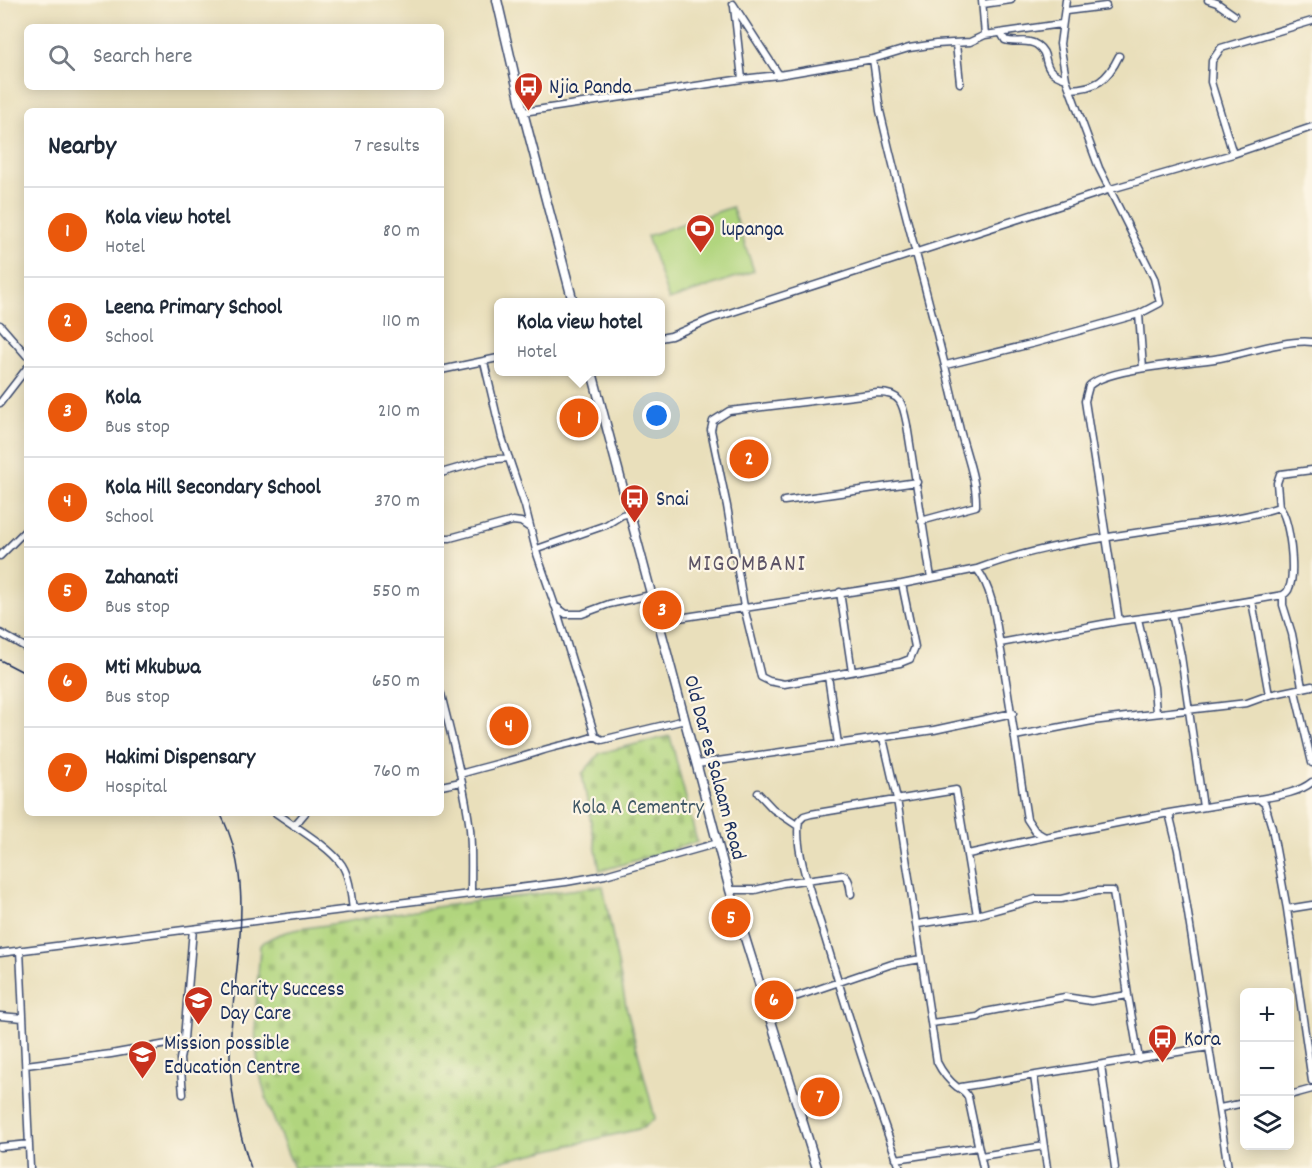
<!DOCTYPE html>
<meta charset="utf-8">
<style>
:root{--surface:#fff;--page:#f6f6f7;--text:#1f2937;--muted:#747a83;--line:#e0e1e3;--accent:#ea580c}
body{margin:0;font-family:Dekko,sans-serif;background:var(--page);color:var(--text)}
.controls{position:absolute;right:18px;bottom:18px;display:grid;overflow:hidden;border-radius:9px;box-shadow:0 3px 15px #0003}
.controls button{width:54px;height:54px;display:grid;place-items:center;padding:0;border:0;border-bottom:2px solid var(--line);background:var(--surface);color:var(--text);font:30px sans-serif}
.you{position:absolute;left:657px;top:416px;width:21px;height:21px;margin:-15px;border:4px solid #fff;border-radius:50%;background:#1a73e8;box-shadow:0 0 0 9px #1a73e833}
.badge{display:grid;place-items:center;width:39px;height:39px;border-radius:50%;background:var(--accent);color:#fff;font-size:20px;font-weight:700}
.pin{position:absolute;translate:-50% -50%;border:3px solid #fff;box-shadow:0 2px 6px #0006}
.popup{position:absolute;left:494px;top:298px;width:171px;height:78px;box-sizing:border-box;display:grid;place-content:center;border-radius:9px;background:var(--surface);filter:drop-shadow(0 2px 4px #0005);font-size:20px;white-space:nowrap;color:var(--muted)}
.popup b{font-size:22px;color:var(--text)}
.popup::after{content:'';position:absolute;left:50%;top:100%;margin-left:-12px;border:12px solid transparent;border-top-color:var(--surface)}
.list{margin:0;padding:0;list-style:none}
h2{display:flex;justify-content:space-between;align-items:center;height:78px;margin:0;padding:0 24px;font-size:26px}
h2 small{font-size:20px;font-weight:400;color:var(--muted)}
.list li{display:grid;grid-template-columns:39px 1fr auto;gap:18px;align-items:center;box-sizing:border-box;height:90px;padding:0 24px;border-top:2px solid var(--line)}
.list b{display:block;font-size:22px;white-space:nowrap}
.list p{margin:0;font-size:20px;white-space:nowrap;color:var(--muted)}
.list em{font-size:20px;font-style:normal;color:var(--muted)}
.icon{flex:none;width:33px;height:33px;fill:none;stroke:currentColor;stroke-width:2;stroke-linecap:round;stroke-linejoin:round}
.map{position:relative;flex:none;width:1312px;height:1168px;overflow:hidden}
.search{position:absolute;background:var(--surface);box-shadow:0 3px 15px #0003;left:24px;top:24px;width:420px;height:66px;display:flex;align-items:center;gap:15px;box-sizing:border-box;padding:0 21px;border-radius:9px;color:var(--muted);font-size:22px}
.panel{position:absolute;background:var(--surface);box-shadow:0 3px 15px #0003;left:24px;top:108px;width:420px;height:708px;border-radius:9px}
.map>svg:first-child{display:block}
.grass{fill:#b1d57e;stroke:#66826e;stroke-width:1.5}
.cemetery{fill:url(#cemetery-stones);stroke:#66826e;stroke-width:1.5}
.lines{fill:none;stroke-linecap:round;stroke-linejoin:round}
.minor-casing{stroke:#3a496c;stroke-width:9}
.major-casing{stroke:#3a496c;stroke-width:11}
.minor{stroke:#fff;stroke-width:6}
.major{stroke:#fff;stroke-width:8}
.rail{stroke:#1b2f5e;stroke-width:1.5}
.labels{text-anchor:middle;stroke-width:4.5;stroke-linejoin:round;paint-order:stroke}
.poi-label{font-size:21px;fill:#1b2f5e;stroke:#fcf5e5;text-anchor:start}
.street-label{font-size:21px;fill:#1b2f5e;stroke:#fcf5e5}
.park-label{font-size:21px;fill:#405866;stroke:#fcf5e5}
.quarter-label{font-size:24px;letter-spacing:1.5px;fill:#5d5466;stroke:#fcf5e5}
</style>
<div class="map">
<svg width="1312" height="1168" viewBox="0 0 1312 1168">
<defs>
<pattern id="cemetery-stones" width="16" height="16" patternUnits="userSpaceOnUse" patternTransform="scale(1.5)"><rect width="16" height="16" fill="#b1d57e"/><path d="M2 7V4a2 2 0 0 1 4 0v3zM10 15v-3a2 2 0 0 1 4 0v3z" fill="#98b76f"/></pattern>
</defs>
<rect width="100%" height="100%" fill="#fcf5e5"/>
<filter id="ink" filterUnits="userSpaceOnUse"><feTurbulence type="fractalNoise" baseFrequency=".0167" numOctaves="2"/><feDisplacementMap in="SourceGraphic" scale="12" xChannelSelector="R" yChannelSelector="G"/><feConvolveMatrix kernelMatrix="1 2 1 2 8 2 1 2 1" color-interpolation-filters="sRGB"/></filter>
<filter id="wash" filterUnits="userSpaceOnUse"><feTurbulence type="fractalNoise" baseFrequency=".008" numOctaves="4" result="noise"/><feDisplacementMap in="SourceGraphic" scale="24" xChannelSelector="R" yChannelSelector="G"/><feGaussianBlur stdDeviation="1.35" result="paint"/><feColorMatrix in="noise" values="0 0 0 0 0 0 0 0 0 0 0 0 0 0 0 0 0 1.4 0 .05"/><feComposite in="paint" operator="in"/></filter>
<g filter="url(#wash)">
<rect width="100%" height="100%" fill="#e9dfbb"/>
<path class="grass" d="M732,207L754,271L669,300L647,236Z"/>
<path class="cemetery" d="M670,736L697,842L600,871L582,774L600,753Z
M603,886L626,1006L655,1118L643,1128L473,1168H294C280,1134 263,1099 258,1062C252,1024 258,984 260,945C281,928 312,928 338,923C426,906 515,897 603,886Z"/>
</g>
<g filter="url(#ink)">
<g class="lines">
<defs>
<path id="minor" d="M982,0L985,35
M1208,0L1217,3L1234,15
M733,4L779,75
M983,4L1011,0
M734,7L742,79
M1066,11L1106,6
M1001,33L1005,40C1015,44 1028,38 1037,45C1053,56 1037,70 1066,79
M956,44L960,83
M873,59L880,111L886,136C909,233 938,328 959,426C965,452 977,479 976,506L921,521
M1070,89C1096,88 1107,81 1119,56
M523,112L742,79L779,75L873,59L909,48L936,44L970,42L985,35L1061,24
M1233,154L1211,82L1212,61L1221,48L1312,21
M1139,314L1143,368
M0,325L27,356
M660,338L671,336L711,319L1111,189L1233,154L1312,127
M484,362L502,438L525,506L537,554L555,606L566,614H582L609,604L651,595
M946,365L1035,343L1139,314L1160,303L1154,278L1099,168L1066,79L1060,44L1066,0
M441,370L498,358
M0,403L27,368
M441,473L486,460L509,458
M784,501L917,482
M441,538H450L513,521L521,522L530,528
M537,549L606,525L622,515L630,513
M0,556L27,529
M977,569C1040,545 1109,537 1175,527C1210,522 1245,518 1279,507
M902,584L915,647L910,659L900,663L784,684L769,681L761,677L744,607L727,506L711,430L713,421L729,411L878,393C902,393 903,405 907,425L931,578
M840,592L852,672
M1283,595V605L1292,634L1302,687
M1252,601L1269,695
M556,608L595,736
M1172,614L1181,656L1203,807
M1138,619L1154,687L1156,713
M659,621L902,584L977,569C994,591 996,624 1001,651C1011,707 1018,763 1027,819L1035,831L1045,837L1169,813L1178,850L1228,1168
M1119,621L1085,401L1089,386C1106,368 1193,363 1220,358C1246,353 1287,339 1312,342
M0,633L27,648
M1000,643L1119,621L1172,614L1283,595C1286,593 1288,592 1289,588C1296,574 1290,517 1279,507L1277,483L1280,474L1312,470
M828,676L838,744
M1295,691L1312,763
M441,694C452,739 464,784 470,829C472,851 471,873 471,894
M1015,736L1092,721L1247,703L1269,695L1312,686
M883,738L897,799L937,1062C942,1072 948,1080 957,1087C962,1090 965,1091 968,1097L983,1168
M697,764L934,730L1013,713
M460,774C487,766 515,760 541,751C559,745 578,743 595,736L602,740L685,720
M441,786L461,782
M758,793L773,809L798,826
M1259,799C1276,796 1299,793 1312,782
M276,813C294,826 330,847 342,865C350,878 351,895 353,910
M1169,813L1248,800L1259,799L1265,804L1272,828L1287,909L1312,1081
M294,826L305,813
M968,854L1045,837
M730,890H755L783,883L843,875C850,878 850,887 851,894
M1287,909L1312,905
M918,924L977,915L1036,899H1061L1097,891H1113L1128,995L1139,1059
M20,950L30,1168
M0,953L566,882L605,875L718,843
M765,1001L798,996L892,964L921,959
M0,1016L23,1018
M931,1023L978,1017L985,1012L1065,997L1091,1001L1128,995
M26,1065L111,1054L167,1044L184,1039L193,929
M1101,1065L1115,1168
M1034,1076L1047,1168
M961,1087L1209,1047
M183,1094L180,1059L184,1039
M1290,1095L1312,1089
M1220,1108L1244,1103
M0,1147L29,1144
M981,1156L1044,1146
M896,1159L978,1147
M900,1168C872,1093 849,1017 826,941C817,910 793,851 799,821L804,816L811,814L956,790L977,915"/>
<path id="major" d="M497,0L523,112L573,302
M592,372L730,890L817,1168"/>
</defs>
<use href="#minor" class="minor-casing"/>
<use href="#major" class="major-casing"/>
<use href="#minor" class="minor"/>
<use href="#major" class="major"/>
<path class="rail" d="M0,660L27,674
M220,813C261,890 229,978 230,1061C231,1097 239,1134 251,1168"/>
</g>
</g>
<defs>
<symbol id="bus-pin" viewBox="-11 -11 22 30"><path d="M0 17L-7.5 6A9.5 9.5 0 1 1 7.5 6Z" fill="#c8321e" stroke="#fcf5e5"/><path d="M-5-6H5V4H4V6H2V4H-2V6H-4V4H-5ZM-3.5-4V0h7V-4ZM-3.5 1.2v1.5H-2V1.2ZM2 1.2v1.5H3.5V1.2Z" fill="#fff"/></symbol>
<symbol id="stadium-pin" viewBox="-11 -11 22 30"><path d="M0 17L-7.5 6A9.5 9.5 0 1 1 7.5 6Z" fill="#c8321e" stroke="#fcf5e5"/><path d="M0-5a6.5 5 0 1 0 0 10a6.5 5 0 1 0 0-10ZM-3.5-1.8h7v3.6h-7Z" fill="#fff"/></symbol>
<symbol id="school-pin" viewBox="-11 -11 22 30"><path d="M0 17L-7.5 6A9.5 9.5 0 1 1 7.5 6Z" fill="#c8321e" stroke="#fcf5e5"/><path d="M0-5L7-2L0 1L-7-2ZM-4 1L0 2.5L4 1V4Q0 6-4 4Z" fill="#fff"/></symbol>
</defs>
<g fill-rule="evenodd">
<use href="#bus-pin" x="512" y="70" width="33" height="45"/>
<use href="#stadium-pin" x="684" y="212" width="33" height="45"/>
<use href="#bus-pin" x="618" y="482" width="33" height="45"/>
<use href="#school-pin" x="182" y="984" width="33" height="45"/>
<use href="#bus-pin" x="1146" y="1022" width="33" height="45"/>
<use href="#school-pin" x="126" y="1038" width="33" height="45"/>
</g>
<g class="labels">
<g class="poi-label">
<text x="549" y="93">Njia Panda</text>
<text x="721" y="235">lupanga</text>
<text x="656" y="505">Snai</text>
<text x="220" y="995">Charity Success<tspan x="220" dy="24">Day Care</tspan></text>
<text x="1184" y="1045">Kora</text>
<text x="164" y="1049">Mission possible<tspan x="164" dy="24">Education Centre</tspan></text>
</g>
<g class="street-label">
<text transform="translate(716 767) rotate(75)" y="7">Old Dar es Salaam Road</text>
</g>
<g class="park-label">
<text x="638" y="813">Kola A Cementry</text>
</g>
<g class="quarter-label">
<text x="747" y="570">MIGOMBANI</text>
</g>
</g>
</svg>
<div class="controls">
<button>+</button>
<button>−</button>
<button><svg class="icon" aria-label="layers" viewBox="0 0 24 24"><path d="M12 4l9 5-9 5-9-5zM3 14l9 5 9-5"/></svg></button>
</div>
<div class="you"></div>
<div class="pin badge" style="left:579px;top:418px">1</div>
<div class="popup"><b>Kola view hotel</b>Hotel</div>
<div class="pin badge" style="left:749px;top:459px">2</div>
<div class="pin badge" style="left:662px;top:610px">3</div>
<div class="pin badge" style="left:509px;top:726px">4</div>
<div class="pin badge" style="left:731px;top:918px">5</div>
<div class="pin badge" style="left:774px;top:1000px">6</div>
<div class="pin badge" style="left:820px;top:1097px">7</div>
<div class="search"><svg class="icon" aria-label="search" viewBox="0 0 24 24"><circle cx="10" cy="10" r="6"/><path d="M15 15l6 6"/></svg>Search here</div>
<section class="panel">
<h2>Nearby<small>7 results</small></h2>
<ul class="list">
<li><span class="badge">1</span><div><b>Kola view hotel</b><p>Hotel</p></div><em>80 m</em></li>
<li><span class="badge">2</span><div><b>Leena Primary School</b><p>School</p></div><em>110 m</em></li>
<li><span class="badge">3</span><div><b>Kola</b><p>Bus stop</p></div><em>210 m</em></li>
<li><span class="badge">4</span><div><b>Kola Hill Secondary School</b><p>School</p></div><em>370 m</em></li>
<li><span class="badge">5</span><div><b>Zahanati</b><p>Bus stop</p></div><em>550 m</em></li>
<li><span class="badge">6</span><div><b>Mti Mkubwa</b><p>Bus stop</p></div><em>650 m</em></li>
<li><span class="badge">7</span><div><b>Hakimi Dispensary</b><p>Hospital</p></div><em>760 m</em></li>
</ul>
</section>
</div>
